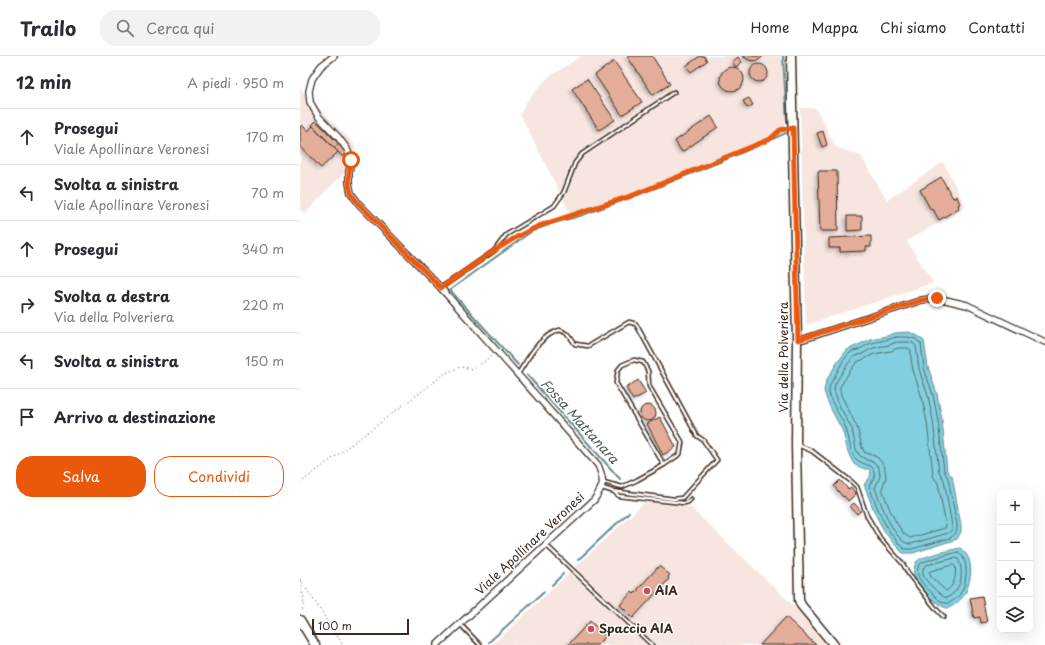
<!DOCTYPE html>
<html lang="it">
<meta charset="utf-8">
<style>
:root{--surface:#fff;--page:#f2f2f3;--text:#2b2b33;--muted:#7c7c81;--line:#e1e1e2;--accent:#ea580c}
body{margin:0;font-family:"Playpen Sans",sans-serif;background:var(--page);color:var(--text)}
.controls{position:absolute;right:12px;bottom:12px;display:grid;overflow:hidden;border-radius:8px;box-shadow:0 4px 16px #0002}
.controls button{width:36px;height:36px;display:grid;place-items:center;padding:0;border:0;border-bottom:1px solid var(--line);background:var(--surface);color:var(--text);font:20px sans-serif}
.scale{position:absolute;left:12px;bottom:10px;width:97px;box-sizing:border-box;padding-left:4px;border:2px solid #3b2a1e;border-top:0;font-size:11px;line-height:14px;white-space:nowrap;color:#3b2a1e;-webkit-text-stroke:3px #fff;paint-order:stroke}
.stop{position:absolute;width:12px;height:12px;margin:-9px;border:3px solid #ea580c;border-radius:50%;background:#fff}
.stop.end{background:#ea580c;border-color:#fff;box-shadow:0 1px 4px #0008}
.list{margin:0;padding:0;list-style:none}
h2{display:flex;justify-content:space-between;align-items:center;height:52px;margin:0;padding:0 16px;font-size:17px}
h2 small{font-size:13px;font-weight:400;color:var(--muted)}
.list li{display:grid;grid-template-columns:26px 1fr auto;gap:12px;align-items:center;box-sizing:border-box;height:56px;padding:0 16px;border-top:1px solid var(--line)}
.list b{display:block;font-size:15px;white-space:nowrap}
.list p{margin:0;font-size:13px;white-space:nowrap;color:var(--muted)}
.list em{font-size:13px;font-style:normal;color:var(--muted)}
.actions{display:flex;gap:8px;padding:12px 16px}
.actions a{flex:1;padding:9px 0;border:1px solid var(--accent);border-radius:16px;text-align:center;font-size:14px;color:var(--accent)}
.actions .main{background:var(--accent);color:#fff}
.icon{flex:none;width:22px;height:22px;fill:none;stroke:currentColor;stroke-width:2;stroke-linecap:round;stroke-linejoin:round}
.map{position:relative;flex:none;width:745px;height:589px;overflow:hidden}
header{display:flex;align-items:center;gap:24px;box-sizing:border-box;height:56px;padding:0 20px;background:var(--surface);border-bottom:1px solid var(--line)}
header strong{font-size:19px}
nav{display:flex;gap:22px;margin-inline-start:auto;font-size:14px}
.search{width:280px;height:36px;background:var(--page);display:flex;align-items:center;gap:10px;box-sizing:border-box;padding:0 14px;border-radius:16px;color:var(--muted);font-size:15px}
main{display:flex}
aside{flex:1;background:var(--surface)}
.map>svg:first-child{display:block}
.built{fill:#f7e6e0}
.water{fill:#81cfdf;stroke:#658d92}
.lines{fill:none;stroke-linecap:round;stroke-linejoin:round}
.shore{stroke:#576c6b;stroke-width:1}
.stream{stroke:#658d92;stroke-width:2}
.building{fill:#e3ad99;stroke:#3b2a1e;filter:url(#shadow)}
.lane-casing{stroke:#3b2a1e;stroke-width:5.5}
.street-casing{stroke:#3b2a1e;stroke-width:8}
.secondary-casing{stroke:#3b2a1e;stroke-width:11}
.path{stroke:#3b2a1e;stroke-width:1;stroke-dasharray:1 3;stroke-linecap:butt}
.lane{stroke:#fff;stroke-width:2.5}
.street{stroke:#fff;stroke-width:5.5}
.secondary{stroke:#fff;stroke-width:8}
.route{stroke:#ea580c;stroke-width:5}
.poi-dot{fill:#d1495b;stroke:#fff;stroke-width:1.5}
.labels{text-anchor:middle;stroke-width:3;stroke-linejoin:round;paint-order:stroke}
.street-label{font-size:12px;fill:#3b2a1e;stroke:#fff}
.poi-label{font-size:12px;font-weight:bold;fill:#3b2a1e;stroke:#fff;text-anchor:start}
.water-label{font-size:13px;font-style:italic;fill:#505c58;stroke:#fff}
</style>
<header>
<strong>Trailo</strong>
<div class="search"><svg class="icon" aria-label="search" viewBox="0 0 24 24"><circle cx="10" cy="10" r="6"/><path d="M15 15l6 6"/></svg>Cerca qui</div>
<nav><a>Home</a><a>Mappa</a><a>Chi siamo</a><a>Contatti</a></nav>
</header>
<main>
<aside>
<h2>12 min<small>A piedi · 950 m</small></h2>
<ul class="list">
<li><svg class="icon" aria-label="ahead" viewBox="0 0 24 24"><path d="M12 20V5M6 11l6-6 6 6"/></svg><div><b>Prosegui</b><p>Viale Apollinare Veronesi</p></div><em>170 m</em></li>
<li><svg class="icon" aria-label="left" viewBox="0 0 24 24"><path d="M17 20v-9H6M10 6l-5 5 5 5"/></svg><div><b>Svolta a sinistra</b><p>Viale Apollinare Veronesi</p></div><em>70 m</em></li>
<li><svg class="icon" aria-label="ahead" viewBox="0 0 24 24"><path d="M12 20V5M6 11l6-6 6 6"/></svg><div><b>Prosegui</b></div><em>340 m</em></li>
<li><svg class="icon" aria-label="right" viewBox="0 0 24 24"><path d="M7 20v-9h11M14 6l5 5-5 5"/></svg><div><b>Svolta a destra</b><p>Via della Polveriera</p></div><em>220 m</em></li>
<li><svg class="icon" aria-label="left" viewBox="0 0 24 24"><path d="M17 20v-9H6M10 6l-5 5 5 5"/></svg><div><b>Svolta a sinistra</b></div><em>150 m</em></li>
<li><svg class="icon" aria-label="arrive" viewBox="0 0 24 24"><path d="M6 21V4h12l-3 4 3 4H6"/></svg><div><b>Arrivo a destinazione</b></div></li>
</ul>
<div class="actions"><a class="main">Salva</a><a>Condividi</a></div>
</aside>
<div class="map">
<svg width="745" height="589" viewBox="0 0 745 589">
<defs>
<filter id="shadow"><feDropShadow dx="-2" dy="2" stdDeviation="2" flood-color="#0004"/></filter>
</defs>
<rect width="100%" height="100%" fill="#fff"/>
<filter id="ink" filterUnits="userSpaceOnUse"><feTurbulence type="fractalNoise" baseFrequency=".025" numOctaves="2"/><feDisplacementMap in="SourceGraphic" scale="8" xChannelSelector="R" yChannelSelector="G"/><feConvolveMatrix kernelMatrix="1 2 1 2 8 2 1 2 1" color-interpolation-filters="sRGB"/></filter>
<g filter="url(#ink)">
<path class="built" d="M281,0H485V73L372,123L271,159L220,58L227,45L246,23Z
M0,32L55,89V108L31,130L5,158L0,153Z
M500,52H516L536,91L561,100L587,144L643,106L666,151L607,185L633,227L506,269Z
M345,446L390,451L495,551L528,589H192Z"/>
<path class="water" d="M609,276L618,280L624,285L628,311L637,338L642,364L647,415L652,420L661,469V476L657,483L651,485L613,497H603C581,477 574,456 564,428C568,424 573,420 569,413H565L555,409L552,405L548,396L543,376L532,355L527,344L524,335L526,325L537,307L547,294L558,289L570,283L587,280L595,277Z
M660,492C670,499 672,510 670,522C667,535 666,540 655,548C653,550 650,552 647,552C638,551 617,530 614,521C613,517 614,510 616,506C621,500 651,494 660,492Z"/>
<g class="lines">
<path class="shore" d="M596,281H608L616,283L621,288L624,312L633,339L638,364L644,415L648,422L657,469C657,476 656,478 650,482L612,493H604C586,476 578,454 569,430C573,423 578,419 571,410C547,403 553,396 547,376C543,362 532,351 529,337C528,330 532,325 535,320C539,313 543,302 550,297C552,295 556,294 558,294C563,292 567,288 572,287C580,285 588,284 596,281Z
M597,286H608L613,287L616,290L619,313L628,340L633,365L639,416L644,424L652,470V474L648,477L611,488C595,489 580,445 575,432L580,421L579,412L574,406L567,404L559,399L556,393L552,373L540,351L534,334L535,328L545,312L553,301L562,298L573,292L589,289Z
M598,292H607L611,294V303L613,314L622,342L627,366L633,418L634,422L638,427L646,470L645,472L610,482L604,478L596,466L590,454L582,433L586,421L585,413L584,409L577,401L564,396L562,391L557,371L541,339L540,334V331L550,315L557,306L564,303L574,298L591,295Z
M658,496C670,503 667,528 660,538C659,541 656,542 654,544C651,546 649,548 645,547C640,546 637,542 633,538C628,533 623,529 619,522C617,519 617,511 620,508C624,504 651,498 658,496Z
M656,502L658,503C665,516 661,536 646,542C641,540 625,525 623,519C623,517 623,514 623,512L627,509Z
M653,509L655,510C657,518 654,531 646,535L631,521L629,516L631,515Z"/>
<path class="stream" d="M483,0L487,67
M218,309L150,234L232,175L253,167L280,160L355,132L422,105L486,77
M227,319L320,423
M278,504L329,456
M252,529L263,518
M189,586L244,536"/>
</g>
<path class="building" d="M327,0H352L370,28L353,39Z
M400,0H404L407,5L391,16L386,10Z
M442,0H463L459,4L454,5L449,4Z
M438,1L442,6L436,11L432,6Z
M314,5L342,46L322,59L295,19Z
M450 17a9 9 0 1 1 18 0a9 9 0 1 1-18 0Z
M420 23a12 12 0 1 1 24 0a12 12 0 1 1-24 0Z
M287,23L315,64L299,74L272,33Z
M449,42L453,49L447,52L443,45Z
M411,60L418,71L382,96L375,85Z
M16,65L39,88L34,92L12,69Z
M2,69L8,75L13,70L38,96L21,112L0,90V71Z
M523,75L527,89L522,91L517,77Z
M38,88L47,97L43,101L34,92Z
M518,115H537L538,175H520Z
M641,121L653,142L657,140L660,148L658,149L659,152L639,164L633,153L631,154L620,134Z
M547,160H562V174L547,175Z
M571,180V191H566V195L540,196V192H529V182Z
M338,324L346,337L333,344L326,332Z
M340 357a8 8 0 1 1 16 0a8 8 0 1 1-16 0Z
M360,361L376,391L363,399L347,368Z
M540,424L548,433L551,431L556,438L548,445L544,440L543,441L534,430Z
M554,447L561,455L557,458L550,450Z
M359,510L370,519L368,521L369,523L333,562L320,549L332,536L334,538L338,534V533Z
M682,540L687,566L681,567L680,561L674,562L670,542Z
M486,561L516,589H460Z
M290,565L306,580L297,589H268Z"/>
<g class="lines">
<defs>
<path id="lane" d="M142,231L194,195L206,179L254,150L264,136L275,107L282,98L374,36
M218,318C229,301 240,279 260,274L268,278L275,288L288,290L329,266L336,268L397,380L403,384L417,404L382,442L374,443L312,435L302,432
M498,389L512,395L552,426L557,431L567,460L580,482L603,508L609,519L637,554L644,561
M303,426L322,431L337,424L364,409L380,398L382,386L349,330L348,315L343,306L334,304L322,309L318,314L316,327L364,409
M313,435L319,440L384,447L388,446L391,443
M246,489L352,589
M160,568L180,589"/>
<path id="street" d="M34,0L21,10L12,23L9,35L10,46L18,60L38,81L47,93L51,104L49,116V127L51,137L59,148L140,231L298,409C305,426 304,429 294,444L137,589
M497,284L504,283L622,244L637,242L667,249L745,286"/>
<path id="secondary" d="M491,0L497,284L496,388L499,544L501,549L534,589
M0,564L15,589"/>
</defs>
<use href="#lane" class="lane-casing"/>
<use href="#street" class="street-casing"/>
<use href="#secondary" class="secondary-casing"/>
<path class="path" d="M205,189L230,174L239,170L331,140L470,83L480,74L485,73
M0,427L146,317L160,311L172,313L184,306L192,299
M0,523L43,589
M0,525L4,544L2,556"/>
<use href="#lane" class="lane"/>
<use href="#street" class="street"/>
<use href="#secondary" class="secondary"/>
</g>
</g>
<g class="lines" filter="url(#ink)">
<path class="route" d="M51,104C49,114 47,127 51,137C53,141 56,144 59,148L141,232C173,210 204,185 239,170L331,140L470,83L480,74L493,72L498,284L622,244L637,242"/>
</g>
<g class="poi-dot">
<circle cx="347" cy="535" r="4"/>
<circle cx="291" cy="573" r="4"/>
</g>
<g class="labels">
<g class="street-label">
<text transform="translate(484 301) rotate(-90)" y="4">Via della Polveriera</text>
<text transform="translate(230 488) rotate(-43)" y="4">Viale Apollinare Veronesi</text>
</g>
<g class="poi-label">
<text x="355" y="539">AIA</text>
<text x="299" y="577">Spaccio AIA</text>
</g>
<g class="water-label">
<text transform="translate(280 365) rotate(48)" y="5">Fossa Mattanara</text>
</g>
</g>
</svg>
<div class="controls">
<button>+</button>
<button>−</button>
<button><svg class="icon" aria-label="locate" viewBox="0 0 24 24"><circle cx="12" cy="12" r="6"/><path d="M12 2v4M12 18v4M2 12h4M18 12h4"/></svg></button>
<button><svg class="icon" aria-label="layers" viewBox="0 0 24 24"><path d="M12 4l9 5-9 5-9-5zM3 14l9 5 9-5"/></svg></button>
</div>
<div class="scale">100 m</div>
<div class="stop" style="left:51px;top:104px"></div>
<div class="stop end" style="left:637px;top:242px"></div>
</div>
</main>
